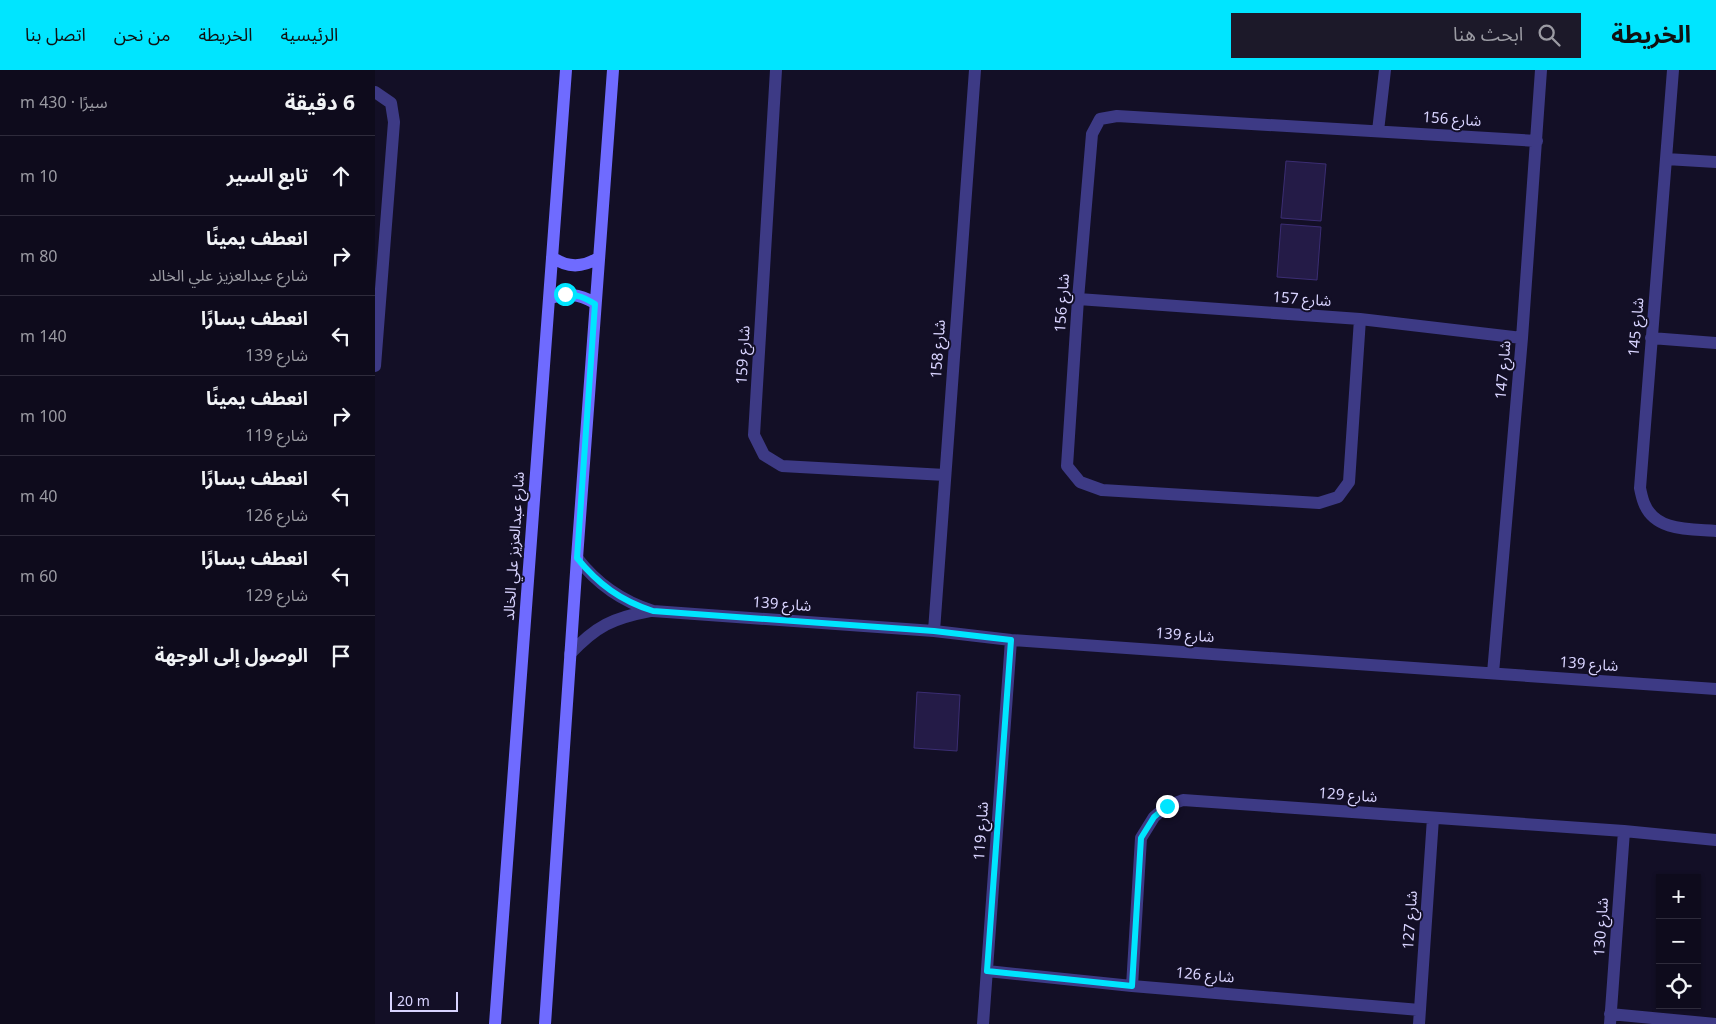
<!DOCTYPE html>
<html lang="ar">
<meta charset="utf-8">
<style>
:root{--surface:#0e0b1c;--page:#1c1929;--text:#f1f3f6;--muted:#9b9ba3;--line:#2e2b3b;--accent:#00e5ff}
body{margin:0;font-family:"Noto Sans","Noto Sans Arabic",sans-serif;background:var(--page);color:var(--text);direction:rtl}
.controls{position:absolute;right:15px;bottom:15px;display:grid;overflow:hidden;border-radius:0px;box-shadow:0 1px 4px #0004}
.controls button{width:45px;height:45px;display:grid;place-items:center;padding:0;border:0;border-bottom:1px solid var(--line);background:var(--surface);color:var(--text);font:25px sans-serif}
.scale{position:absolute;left:15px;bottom:12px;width:68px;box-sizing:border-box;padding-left:5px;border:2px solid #d9d4ff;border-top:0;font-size:14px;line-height:18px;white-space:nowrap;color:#d9d4ff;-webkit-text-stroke:4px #130f26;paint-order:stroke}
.stop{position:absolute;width:15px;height:15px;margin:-11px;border:4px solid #00e5ff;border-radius:50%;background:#fff}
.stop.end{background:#00e5ff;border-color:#fff;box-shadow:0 1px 5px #0008}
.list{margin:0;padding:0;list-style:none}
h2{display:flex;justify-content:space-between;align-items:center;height:65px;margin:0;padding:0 20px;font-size:21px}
h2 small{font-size:16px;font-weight:400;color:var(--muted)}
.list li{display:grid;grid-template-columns:32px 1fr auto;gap:15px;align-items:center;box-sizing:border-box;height:80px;padding:0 20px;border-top:1px solid var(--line)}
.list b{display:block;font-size:19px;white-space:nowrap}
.list p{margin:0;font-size:16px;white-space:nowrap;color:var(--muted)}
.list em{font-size:16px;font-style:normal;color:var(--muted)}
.icon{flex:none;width:28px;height:28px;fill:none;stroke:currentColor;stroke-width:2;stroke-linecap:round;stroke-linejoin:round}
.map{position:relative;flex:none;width:1341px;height:954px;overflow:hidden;direction:ltr}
header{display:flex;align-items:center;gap:30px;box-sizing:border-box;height:70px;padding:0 25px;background:var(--accent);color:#111}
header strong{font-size:24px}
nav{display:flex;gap:28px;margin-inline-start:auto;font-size:18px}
.search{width:350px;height:45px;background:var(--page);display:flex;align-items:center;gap:12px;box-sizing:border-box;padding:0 18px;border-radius:0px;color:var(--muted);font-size:19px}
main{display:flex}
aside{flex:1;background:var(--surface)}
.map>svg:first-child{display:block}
.building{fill:#241b47;stroke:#3b2d73}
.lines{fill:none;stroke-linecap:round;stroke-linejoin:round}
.street{stroke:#3d3a85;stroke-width:12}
.secondary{stroke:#6f6bff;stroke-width:12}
.route{stroke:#00e5ff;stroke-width:6}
.labels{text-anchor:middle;stroke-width:4;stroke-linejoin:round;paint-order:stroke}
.street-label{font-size:15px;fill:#d9d4ff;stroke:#130f26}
</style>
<header>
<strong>الخريطة</strong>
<div class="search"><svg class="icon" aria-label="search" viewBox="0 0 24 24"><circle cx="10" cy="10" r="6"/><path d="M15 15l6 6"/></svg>ابحث هنا</div>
<nav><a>الرئيسية</a><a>الخريطة</a><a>من نحن</a><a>اتصل بنا</a></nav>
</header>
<main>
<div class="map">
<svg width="1341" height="954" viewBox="0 0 1341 954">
<rect width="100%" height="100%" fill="#130f26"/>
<path class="building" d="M911,91L951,94L946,151L906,148Z
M906,154L946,157L942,210L902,207Z
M542,622L585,625L582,681L539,678Z"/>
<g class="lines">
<path class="street" d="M401,0L379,365L389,385L407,396L570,405
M1298,0L1265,418C1266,423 1267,428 1269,433C1280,462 1316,459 1341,461
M0,22L16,33L19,52L0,296
M1003,61L1010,0
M1291,89L1341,92
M703,229L985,249L1147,268
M985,249L974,412L963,427L944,433L727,420L705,412L692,396L703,229L717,64L725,49L742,46L1162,71
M1276,268L1341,273
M202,488C222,514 246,531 278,541L559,561L636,570L1341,619
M559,561L600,0
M195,584C221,556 238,548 275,541
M1118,603L1147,268L1166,0
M612,901L757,916L1045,940
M757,916L766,768L779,747L792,736L808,730L1249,761L1341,770
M1235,944L1341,954
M608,954L636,570
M1044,954L1058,748
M1235,954L1249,761"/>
<path class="secondary" d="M177,187C192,198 207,198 223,188
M174,229C191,222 204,224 220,233
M120,954L191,0
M170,954L202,488L238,0"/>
</g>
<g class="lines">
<path class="route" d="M190,224C202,224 210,228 220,234L202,488C223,514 246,531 278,541L559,561L636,570L612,901L757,916L766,768L779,747L792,736"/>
</g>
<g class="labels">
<g class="street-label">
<text transform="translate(1077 49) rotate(4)" y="5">شارع 156</text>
<text transform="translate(927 229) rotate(4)" y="5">شارع 157</text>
<text transform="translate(687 233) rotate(-86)" y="5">شارع 156</text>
<text transform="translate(1261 257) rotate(-85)" y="5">شارع 145</text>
<text transform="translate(563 279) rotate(-86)" y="5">شارع 158</text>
<text transform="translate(368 285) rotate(-87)" y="5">شارع 159</text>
<text transform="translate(1128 300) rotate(-85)" y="5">شارع 147</text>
<text transform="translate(139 476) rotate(-86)" y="5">شارع عبدالعزيز علي الخالد</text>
<text transform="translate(407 534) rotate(4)" y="5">شارع 139</text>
<text transform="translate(810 565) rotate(4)" y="5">شارع 139</text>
<text transform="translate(1214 594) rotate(4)" y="5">شارع 139</text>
<text transform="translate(973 725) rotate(4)" y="5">شارع 129</text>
<text transform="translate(606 761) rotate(-86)" y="5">شارع 119</text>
<text transform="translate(1035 850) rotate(-86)" y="5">شارع 127</text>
<text transform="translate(1226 857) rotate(-86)" y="5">شارع 130</text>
<text transform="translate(830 905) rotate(5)" y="5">شارع 126</text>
</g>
</g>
</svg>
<div class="controls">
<button>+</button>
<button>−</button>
<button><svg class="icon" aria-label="locate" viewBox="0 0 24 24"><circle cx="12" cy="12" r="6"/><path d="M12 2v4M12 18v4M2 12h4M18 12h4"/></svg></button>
</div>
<div class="scale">20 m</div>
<div class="stop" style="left:190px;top:224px"></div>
<div class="stop end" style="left:792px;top:736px"></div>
</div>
<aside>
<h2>6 دقيقة<small>سيرًا · 430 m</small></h2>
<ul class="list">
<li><svg class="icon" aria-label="ahead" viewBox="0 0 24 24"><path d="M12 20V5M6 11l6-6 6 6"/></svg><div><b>تابع السير</b></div><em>10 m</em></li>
<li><svg class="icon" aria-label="right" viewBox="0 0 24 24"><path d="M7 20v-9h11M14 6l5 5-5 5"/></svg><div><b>انعطف يمينًا</b><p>شارع عبدالعزيز علي الخالد</p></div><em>80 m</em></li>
<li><svg class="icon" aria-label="left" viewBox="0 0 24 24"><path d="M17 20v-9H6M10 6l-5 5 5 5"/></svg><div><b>انعطف يسارًا</b><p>شارع 139</p></div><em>140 m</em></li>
<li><svg class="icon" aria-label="right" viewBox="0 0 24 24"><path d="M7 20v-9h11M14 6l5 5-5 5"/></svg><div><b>انعطف يمينًا</b><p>شارع 119</p></div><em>100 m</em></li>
<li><svg class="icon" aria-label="left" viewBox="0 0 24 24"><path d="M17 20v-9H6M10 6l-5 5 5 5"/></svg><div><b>انعطف يسارًا</b><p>شارع 126</p></div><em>40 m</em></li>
<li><svg class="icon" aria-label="left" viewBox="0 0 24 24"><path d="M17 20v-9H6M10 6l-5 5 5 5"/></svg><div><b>انعطف يسارًا</b><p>شارع 129</p></div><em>60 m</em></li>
<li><svg class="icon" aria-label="arrive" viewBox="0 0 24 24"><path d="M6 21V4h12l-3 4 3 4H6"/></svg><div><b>الوصول إلى الوجهة</b></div></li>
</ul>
</aside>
</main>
